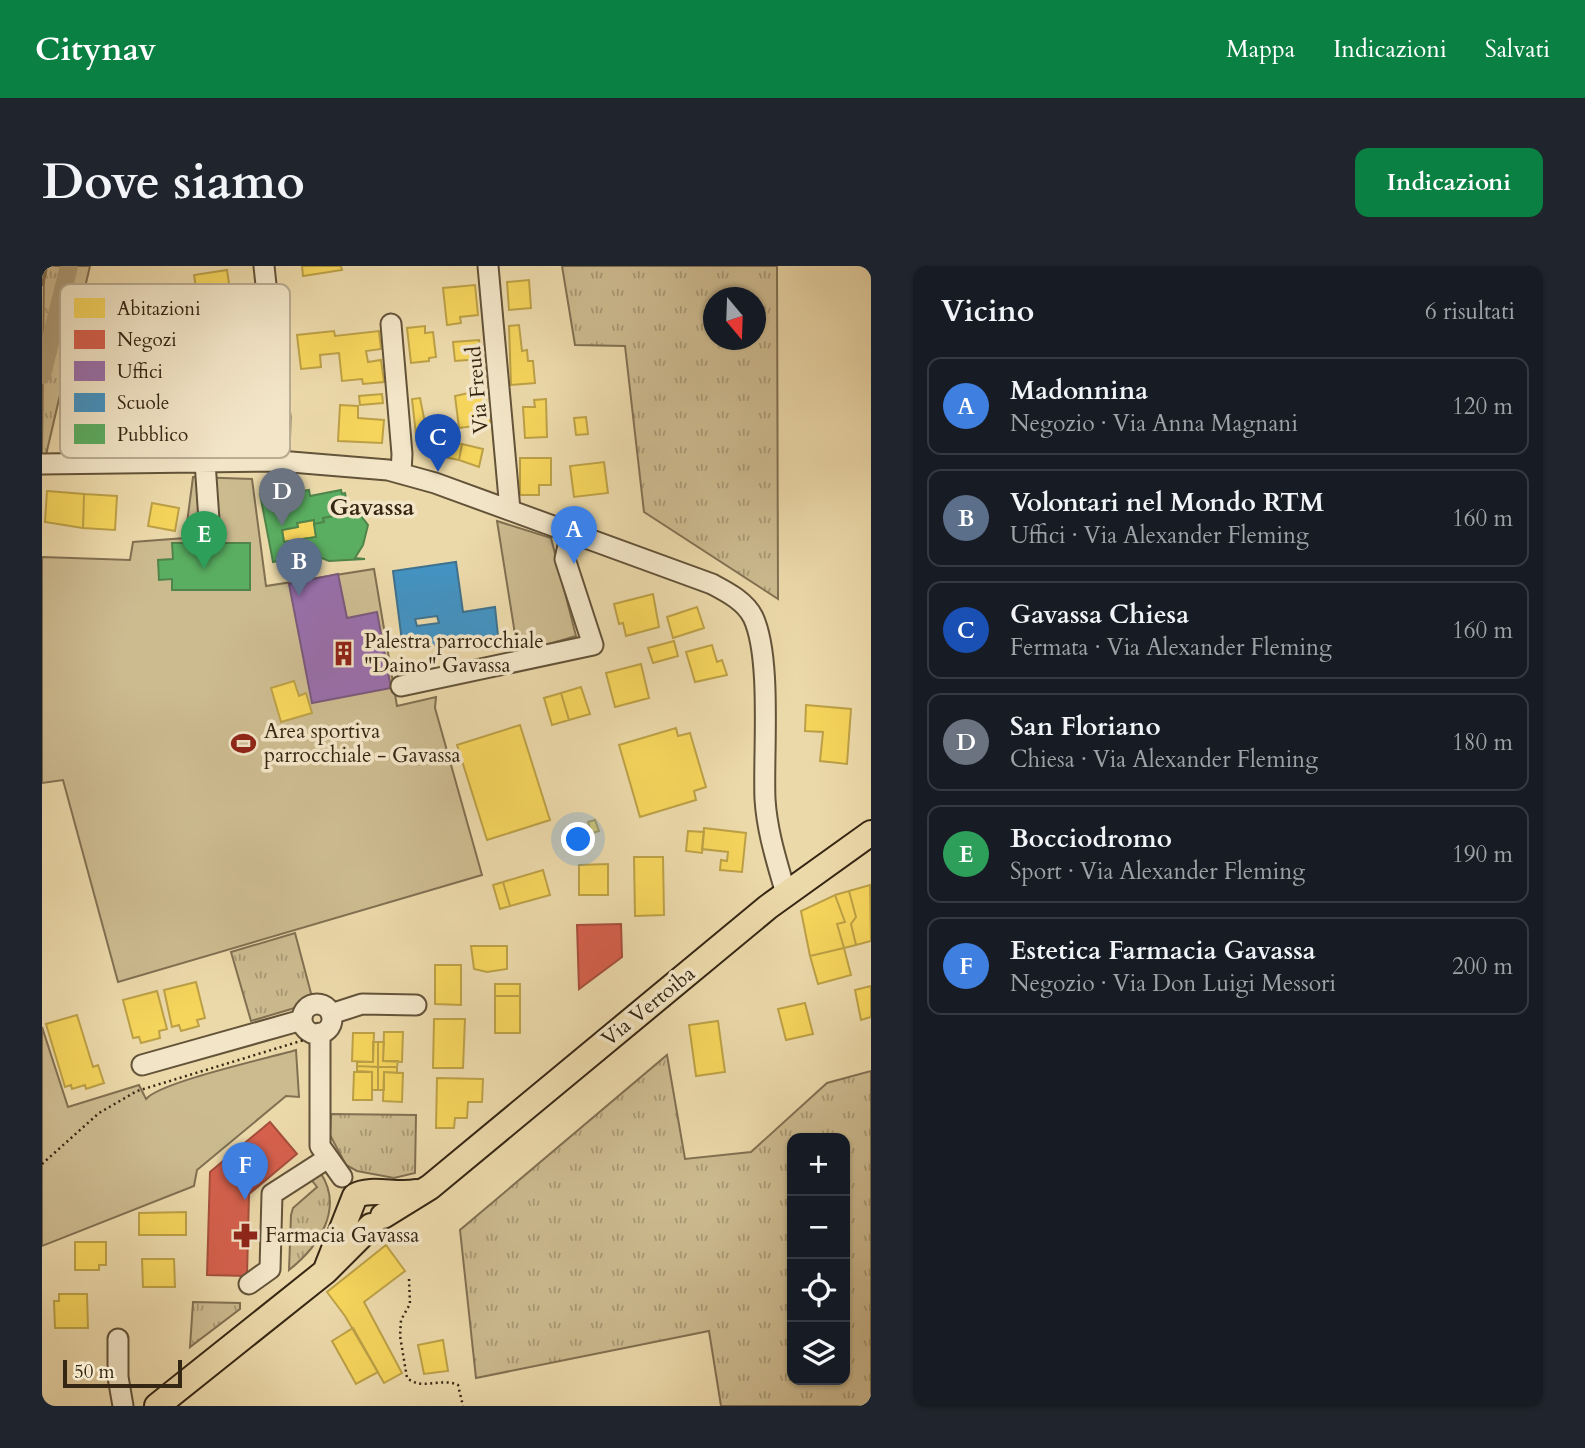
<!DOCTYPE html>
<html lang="it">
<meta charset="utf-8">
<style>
:root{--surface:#171b24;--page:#20242c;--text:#f1f3f6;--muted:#9ea1a6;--line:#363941;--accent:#0b8043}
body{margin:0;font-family:Cardo,serif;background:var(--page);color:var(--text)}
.controls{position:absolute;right:21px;bottom:21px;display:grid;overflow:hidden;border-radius:14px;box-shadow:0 2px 5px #0004}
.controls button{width:63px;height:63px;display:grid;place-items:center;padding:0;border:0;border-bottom:2px solid var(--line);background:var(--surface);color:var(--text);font:35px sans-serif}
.compass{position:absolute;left:661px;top:21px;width:63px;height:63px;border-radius:50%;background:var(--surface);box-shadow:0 2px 5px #0004;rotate:161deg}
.scale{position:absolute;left:21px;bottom:18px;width:119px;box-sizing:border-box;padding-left:7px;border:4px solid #352613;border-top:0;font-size:19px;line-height:24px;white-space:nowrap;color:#352613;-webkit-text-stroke:5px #f3e6c8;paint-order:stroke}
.you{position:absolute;left:537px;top:574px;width:24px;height:24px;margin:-18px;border:5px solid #fff;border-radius:50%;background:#1a73e8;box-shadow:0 0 0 10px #1a73e833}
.badge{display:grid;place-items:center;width:46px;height:46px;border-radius:50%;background:var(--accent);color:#fff;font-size:23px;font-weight:700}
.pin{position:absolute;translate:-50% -58px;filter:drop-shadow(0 2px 4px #0008)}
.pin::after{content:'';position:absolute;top:37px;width:24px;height:21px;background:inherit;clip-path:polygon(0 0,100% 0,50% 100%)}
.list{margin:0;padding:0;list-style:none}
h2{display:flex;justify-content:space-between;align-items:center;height:91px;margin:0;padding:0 28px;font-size:30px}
h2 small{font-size:23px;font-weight:400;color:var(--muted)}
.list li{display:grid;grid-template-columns:46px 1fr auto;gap:21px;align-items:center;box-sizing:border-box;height:98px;margin:0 14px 14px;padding:0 14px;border:2px solid var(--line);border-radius:14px}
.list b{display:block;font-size:26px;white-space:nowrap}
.list p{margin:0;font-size:23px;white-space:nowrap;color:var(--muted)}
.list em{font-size:23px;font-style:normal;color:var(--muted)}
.icon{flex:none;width:38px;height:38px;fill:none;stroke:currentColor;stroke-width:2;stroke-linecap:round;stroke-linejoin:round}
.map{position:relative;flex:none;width:829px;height:1140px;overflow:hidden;border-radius:14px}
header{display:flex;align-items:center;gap:42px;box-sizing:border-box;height:98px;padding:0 35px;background:var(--accent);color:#fff}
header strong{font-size:33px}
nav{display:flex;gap:38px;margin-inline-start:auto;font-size:24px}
.intro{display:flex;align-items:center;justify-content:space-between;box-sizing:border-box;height:168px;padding:0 42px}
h1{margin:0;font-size:49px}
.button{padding:18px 32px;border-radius:14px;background:var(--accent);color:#fff;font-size:24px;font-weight:700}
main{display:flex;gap:42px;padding:0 42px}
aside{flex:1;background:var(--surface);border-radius:14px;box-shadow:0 2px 5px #0004}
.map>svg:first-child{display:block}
.grass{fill:url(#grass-tufts);stroke:#817052;stroke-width:2;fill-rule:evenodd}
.park{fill:#cdbb90;stroke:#817052;stroke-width:2}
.homes{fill:#f6d55c;stroke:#bca046;stroke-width:2}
.shops{fill:#d6604d;stroke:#a64f3c;stroke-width:2}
.offices{fill:#9970ab;stroke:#7b5a7d;stroke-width:2}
.schools{fill:#4393c3;stroke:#3f728e;stroke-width:2;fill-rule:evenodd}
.public{fill:#5aae61;stroke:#4f854a;stroke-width:2}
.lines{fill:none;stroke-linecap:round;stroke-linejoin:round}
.stream{stroke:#7e6d4f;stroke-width:4.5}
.canal{stroke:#ae9c77;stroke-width:18}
.minor-casing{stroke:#635339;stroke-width:23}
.major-casing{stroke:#352613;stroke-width:28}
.path{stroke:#352613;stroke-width:2.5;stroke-dasharray:2 3.5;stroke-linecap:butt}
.minor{stroke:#f3e6c8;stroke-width:19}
.major{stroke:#ecd9aa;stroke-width:24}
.labels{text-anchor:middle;stroke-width:7;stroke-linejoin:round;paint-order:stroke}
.street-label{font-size:21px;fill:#352613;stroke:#f3e6c8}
.poi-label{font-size:21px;fill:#352613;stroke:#f3e6c8;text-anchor:start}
.quarter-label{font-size:24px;font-weight:bold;fill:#352613;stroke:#f3e6c8}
.key{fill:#f3e6c8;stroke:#baac92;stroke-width:2}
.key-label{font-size:19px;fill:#352613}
</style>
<header>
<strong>Citynav</strong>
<nav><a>Mappa</a><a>Indicazioni</a><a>Salvati</a></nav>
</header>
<div class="intro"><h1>Dove siamo</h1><a class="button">Indicazioni</a></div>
<main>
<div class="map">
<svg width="829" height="1140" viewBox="0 0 829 1140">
<defs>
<pattern id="grass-tufts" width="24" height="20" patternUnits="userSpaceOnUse" patternTransform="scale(1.75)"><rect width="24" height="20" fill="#cdbb90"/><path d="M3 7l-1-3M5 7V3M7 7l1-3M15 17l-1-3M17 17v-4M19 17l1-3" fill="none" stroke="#a79874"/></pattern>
</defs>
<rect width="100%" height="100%" fill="#ecd9aa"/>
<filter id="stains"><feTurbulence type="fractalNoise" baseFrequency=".00286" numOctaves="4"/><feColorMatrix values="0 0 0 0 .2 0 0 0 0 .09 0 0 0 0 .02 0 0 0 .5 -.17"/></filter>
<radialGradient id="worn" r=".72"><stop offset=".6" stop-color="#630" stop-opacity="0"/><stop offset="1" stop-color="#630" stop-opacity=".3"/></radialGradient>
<path class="grass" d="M2,0H48L4,189H0Z
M520,0H735L736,333L602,246L583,80L533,79ZM671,32H713V74H671Z
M253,667L270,731L256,741L209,755L189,686Z
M625,789L643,893L709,886L785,817L829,805V1140H679L667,1065L434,1112L418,964ZM750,872H803V1114H750Z
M289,848L374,849L373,907L352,912L315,905L304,899L288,869Z
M278,906C303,943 276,981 247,1004L249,949L251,942L275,921L268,912Z
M151,1036L198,1037V1043L148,1081Z"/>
<path class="park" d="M151,211L210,213L224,320L332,303L355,440L394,431L393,442L440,609L76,716L21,514L0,517V291L88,294L91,276L143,272Z
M455,255L509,272L534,370L476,387Z
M0,761L26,841L97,819L104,833C118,816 227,792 254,784L257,831L244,830L155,904L152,920L0,980Z"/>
<path class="homes" d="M260,0H299L300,4L261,10Z
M185,4L192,51L159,56L152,9Z
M487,14L489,42L467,44L465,16Z
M433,19L436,49L418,51L419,57L405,59L401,22Z
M477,59L480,85L485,84L486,95H491L493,117L469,119L467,60Z
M383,60V67L391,66L394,91L387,92V95L369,97L365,62Z
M292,65L293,70L337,65L339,83L324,85L326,96L339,94L342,116L321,118L320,113L300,115L297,87L278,89L279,101L259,103L255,69Z
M437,74L439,93L413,95L411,76Z
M440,124L449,158L417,162L413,130Z
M340,128L341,137L318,139L317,130Z
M378,132L386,172L420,178L417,194L402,191V187L375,177L370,133Z
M504,133L505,171L483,172L481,141H493L492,134Z
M298,139L316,140V152L342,154L340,177L296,175Z
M544,151L546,168L534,169L532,152Z
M420,178L441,183L437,201L417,194Z
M478,192H509V219H497V229H478Z
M562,196L566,227L532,231L528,200Z
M5,225L42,228L41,262L3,256Z
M42,228L75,230L73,264L41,262Z
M110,237L137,242L133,265L106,260Z
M272,254L274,271L242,276L240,264L256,261L255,257Z
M611,328L617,361L584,370L581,357L577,358L572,338Z
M655,341L662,362L631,372L625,351Z
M632,375L636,390L611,397L606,382Z
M670,379L675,396L680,394L685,409L653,416L644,386Z
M599,398L607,432L573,441L564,407Z
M252,415L257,430L264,427L270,447L239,456L229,422Z
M539,421L548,448L527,454L519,427Z
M519,427L527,454L510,459L502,432Z
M764,439L809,443L805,498L778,495L781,466L763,465Z
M478,459L508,554L445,574L415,479Z
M634,462L636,470L648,467L664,521L652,525L654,534L598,551L577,479Z
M553,554L557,565L550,567L546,556Z
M662,562L704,567L700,606L678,604L679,594L685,595L686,586L660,583Z
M646,565L662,566L660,587L644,585Z
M592,591H621L622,649L593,650Z
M566,598V629H537V599Z
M501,604L508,629L468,640L461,616Z
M461,616L468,640L458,643L451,619Z
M828,619L829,675L814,679L809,658L814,651L807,625Z
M807,625L814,651L809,658L814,679L802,682L795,658L803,656L793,629Z
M793,629L803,656L795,658L802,682L768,690L759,645Z
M429,680H465V703L445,706L432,703Z
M802,682L809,709L776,718L768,690Z
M393,699H419V739L393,738Z
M154,716L163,752L155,754L157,760L139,765L137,759L130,761L122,724Z
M453,718H478V730H453Z
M829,720V751L819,754L813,724Z
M115,725L125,763L117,765L118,772L99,777L97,771L91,772L81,734Z
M453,730H478V767H453Z
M763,737L771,768L744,774L736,743Z
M35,749L51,801L56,799L62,817L44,823L43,819L30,823L29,819L23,821L4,758Z
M392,753H423L421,802H391Z
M676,755L683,806L654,810L647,759Z
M342,766H361L360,796L341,795Z
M311,767H332L331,796L310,795Z
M331,776H336V801L315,800V796H331Z
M336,776H342L341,795H356L355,801H336Z
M315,800L336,801V824H330V806L315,805Z
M336,801H355V807L342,806V824H336Z
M312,806H330V834H311Z
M342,806L361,807L360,836L341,835Z
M395,812L441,813L440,836H426L425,852H413L412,862H394Z
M144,946V969H97V947Z
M33,976H64V999H57V1004H33Z
M344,979L363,1005L322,1036L360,1107L342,1117L303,1050L285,1026Z
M100,993H132L133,1021H101Z
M17,1028H45L46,1062H13L12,1035H17Z
M311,1062L336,1106L314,1118L290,1075Z
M401,1074L406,1105L382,1108L376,1079Z"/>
<path class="shops" d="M579,658L580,691L537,723L535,659Z
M228,856L255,888L207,928L205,1010L165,1009L168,906Z"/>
<path class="offices" d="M296,308L305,352L335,346L349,422L270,437L247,318Z"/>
<path class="schools" d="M414,296L421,346L453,341L456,370L361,383L351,305ZM395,350L397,357L375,360L373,353Z"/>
<path class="public" d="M243,224V228L267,224L268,230L299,224L300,228L303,227L307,247L281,252L282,256L272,258V254L255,257L256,261L240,264L242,276L247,275L250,292L231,296L218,228Z
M307,247L319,250L326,259L321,279L313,292L323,293L287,295L260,284V273L274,271L272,258L282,256L281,252Z
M130,277H208V324H130V313L117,314L116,294L131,293Z"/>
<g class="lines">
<path class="stream" d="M0,18L4,0"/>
<path class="canal" d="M0,109L27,0"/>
<defs>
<path id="minor" d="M222,0L238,151L237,195
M446,0L468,244
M349,58L360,188L359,207
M163,196L167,254
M0,198L237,195L346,204L393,217L670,318C685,326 703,335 711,351C730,391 721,488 723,533C725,566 735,596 744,628
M359,420L551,379L523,293L529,266
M260 753a15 15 0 1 1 30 0a15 15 0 1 1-30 0Z
M289,748L320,738L374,739
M278,767V880L300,911
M100,799L260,754
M207,1018L228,1003L230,928L286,892
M76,1073V1111L81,1140"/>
<path id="major" d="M341,950L388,921L726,641L829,567
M285,1001L313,930C328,921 355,930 374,926
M115,1140L284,1005L329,960"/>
</defs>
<use href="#minor" class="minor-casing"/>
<use href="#major" class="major-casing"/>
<path class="path" d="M0,898L57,847L95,825L262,774
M367,1013L368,1038L359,1054L358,1070L365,1112C381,1125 399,1111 416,1119L421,1140"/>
<use href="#minor" class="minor"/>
<use href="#major" class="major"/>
</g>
<defs>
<symbol id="building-bare" viewBox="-9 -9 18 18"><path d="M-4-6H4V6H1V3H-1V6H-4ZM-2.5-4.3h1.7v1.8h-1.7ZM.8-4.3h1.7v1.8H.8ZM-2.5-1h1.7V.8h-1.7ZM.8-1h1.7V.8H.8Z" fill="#8f2418" stroke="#f3e6c8" stroke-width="2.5" paint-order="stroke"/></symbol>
<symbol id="stadium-bare" viewBox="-9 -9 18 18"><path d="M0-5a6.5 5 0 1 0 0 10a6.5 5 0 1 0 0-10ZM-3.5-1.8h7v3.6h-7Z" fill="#8f2418" stroke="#f3e6c8" stroke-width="2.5" paint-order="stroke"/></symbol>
<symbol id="pharmacy-bare" viewBox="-9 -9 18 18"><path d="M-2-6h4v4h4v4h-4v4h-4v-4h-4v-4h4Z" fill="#8f2418" stroke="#f3e6c8" stroke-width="2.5" paint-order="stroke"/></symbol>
</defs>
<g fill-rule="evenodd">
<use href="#building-bare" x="284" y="370" width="35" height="35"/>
<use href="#stadium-bare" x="184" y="460" width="35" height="35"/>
<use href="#pharmacy-bare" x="186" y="952" width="35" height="35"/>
</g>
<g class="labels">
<g class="street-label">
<text transform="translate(435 124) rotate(-95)" y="7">Via Freud</text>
<text transform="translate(606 740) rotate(-39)" y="7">Via Vertoiba</text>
</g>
<g class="poi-label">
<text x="322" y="382">Palestra parrocchiale<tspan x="322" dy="24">"Daino" Gavassa</tspan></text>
<text x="222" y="472">Area sportiva<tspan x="222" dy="24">parrocchiale - Gavassa</tspan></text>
<text x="223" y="976">Farmacia Gavassa</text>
</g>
<g class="quarter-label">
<text x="330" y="249">Gavassa</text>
</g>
</g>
<rect x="18" y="18" width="230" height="174" rx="10" class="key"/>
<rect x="32" y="32" width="31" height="20" fill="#f6d55c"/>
<rect x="32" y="64" width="31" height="19" fill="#d6604d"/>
<rect x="32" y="95" width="31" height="20" fill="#9970ab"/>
<rect x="32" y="127" width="31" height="19" fill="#4393c3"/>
<rect x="32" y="158" width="31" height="20" fill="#5aae61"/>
<g class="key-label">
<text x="75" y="49">Abitazioni</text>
<text x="75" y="80">Negozi</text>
<text x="75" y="112">Uffici</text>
<text x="75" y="143">Scuole</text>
<text x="75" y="175">Pubblico</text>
</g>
<rect width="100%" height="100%" filter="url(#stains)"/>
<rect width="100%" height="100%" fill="url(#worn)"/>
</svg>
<div class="controls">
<button>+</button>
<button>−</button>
<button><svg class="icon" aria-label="locate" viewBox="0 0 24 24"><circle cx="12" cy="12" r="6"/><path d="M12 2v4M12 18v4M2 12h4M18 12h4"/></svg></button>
<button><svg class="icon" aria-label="layers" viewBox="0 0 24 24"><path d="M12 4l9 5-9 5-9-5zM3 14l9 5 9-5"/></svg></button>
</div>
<svg class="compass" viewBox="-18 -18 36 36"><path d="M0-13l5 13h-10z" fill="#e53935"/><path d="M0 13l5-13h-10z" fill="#9ea1a6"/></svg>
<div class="scale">50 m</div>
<div class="you"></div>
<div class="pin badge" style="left:532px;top:298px;background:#3f7fe0">A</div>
<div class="pin badge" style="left:257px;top:330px;background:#5c6f8a">B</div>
<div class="pin badge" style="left:396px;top:206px;background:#1a4fb4">C</div>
<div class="pin badge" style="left:240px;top:260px;background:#6b7280">D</div>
<div class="pin badge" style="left:162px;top:303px;background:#2e9e5b">E</div>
<div class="pin badge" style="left:203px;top:934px;background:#3f7fe0">F</div>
</div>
<aside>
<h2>Vicino<small>6 risultati</small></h2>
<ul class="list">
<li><span class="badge" style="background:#3f7fe0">A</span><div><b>Madonnina</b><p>Negozio · Via Anna Magnani</p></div><em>120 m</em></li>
<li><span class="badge" style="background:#5c6f8a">B</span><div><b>Volontari nel Mondo RTM</b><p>Uffici · Via Alexander Fleming</p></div><em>160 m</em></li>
<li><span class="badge" style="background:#1a4fb4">C</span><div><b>Gavassa Chiesa</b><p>Fermata · Via Alexander Fleming</p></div><em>160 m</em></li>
<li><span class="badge" style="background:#6b7280">D</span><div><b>San Floriano</b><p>Chiesa · Via Alexander Fleming</p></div><em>180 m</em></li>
<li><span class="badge" style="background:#2e9e5b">E</span><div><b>Bocciodromo</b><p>Sport · Via Alexander Fleming</p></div><em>190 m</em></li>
<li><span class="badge" style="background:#3f7fe0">F</span><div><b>Estetica Farmacia Gavassa</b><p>Negozio · Via Don Luigi Messori</p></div><em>200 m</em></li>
</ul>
</aside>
</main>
